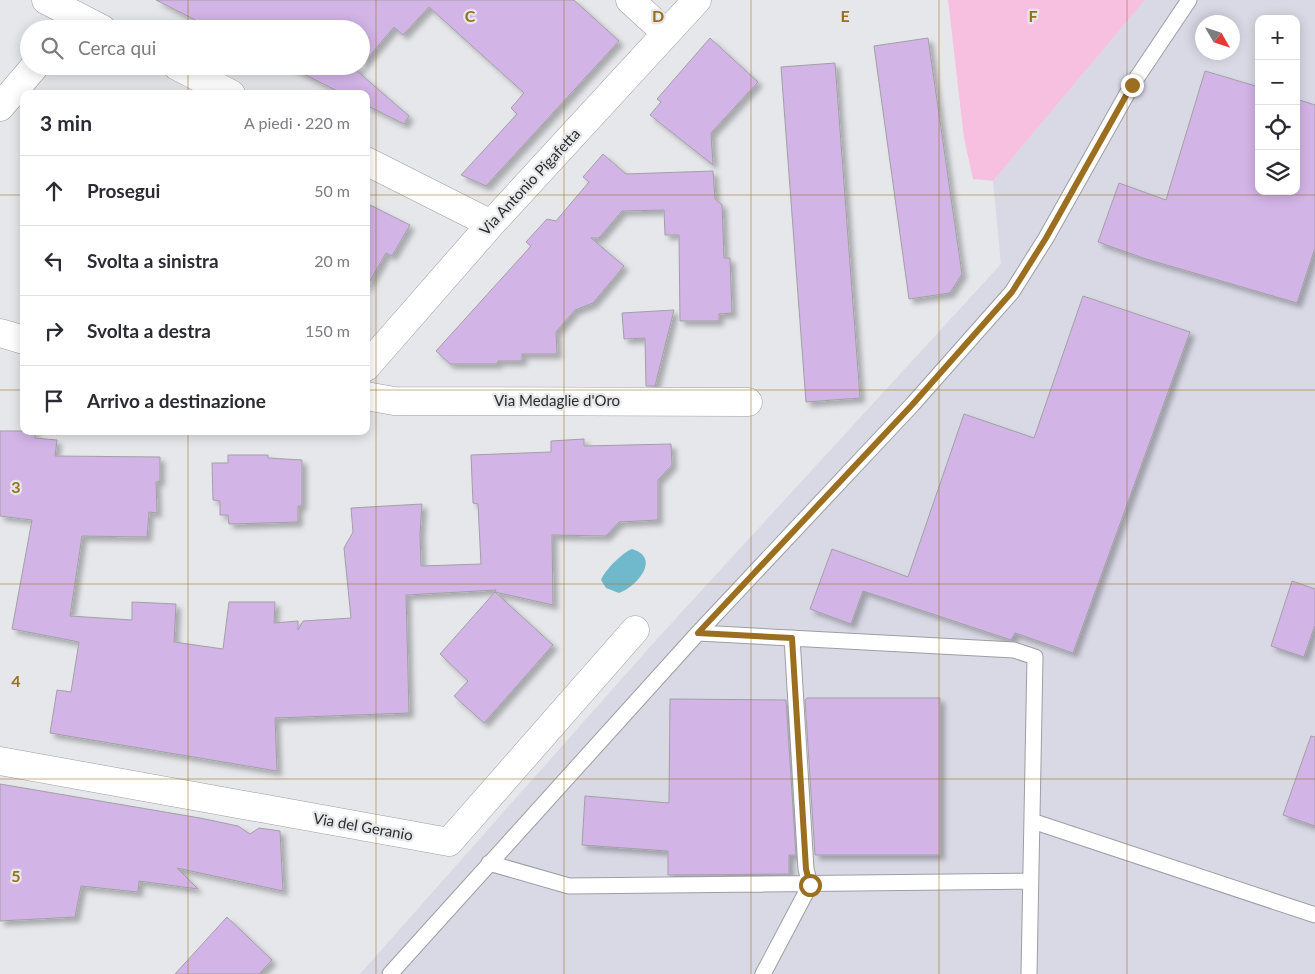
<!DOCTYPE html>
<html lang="it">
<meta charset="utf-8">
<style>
:root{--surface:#fff;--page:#f2f2f3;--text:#2b2b33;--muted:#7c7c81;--line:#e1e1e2}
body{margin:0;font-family:Lato,sans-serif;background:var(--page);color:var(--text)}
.controls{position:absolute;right:15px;top:15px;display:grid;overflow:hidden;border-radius:10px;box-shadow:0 2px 12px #0003}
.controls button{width:45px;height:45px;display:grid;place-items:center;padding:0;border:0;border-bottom:1px solid var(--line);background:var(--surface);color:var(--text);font:25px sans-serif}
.compass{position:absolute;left:1195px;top:15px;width:45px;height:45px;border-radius:50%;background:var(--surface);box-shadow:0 2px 12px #0003;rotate:129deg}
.stop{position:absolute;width:15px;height:15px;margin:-11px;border:4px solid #9c6e1f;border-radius:50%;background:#fff}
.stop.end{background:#9c6e1f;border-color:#fff;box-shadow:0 1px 5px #0008}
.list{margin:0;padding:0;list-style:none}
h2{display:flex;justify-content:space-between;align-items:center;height:65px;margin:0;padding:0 20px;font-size:21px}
h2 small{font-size:16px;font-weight:400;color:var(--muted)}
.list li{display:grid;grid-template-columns:32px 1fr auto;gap:15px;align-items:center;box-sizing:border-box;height:70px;padding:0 20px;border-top:1px solid var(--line)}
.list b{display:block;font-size:19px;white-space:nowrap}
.list em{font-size:16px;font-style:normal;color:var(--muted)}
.icon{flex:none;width:28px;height:28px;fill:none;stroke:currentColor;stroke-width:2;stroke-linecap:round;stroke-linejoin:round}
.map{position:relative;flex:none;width:1315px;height:974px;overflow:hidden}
.search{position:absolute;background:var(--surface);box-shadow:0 2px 12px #0003;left:20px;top:20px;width:350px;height:55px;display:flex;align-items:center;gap:12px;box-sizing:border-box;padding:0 18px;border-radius:28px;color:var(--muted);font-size:19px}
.panel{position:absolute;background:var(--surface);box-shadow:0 2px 12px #0003;left:20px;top:90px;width:350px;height:345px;border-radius:10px}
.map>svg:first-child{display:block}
.built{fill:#d8d9e5;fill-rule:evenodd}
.green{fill:#f7c0e0}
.water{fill:#70b8cc}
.building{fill:#d2b4e7;stroke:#a2a0a4;filter:url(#shadow)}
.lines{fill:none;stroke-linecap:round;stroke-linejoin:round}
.lane-casing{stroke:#9e9ea2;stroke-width:17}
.street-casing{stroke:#9e9ea2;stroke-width:29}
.lane{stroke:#fff;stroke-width:15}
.street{stroke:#fff;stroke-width:28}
.route{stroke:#9c6e1f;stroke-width:6}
.grid{fill:none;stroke:#9c6e1f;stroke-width:1;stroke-opacity:0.55}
.labels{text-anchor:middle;stroke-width:4.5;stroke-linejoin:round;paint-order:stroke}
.street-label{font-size:15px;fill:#2d2d2e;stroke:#e6e7eb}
.grid-label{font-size:16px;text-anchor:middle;font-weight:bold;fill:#9c6e1f;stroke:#e6e7eb;stroke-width:4.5;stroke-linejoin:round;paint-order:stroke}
</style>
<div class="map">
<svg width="1315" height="974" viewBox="0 0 1315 974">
<defs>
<filter id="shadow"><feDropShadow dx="4.5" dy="4.5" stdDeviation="2.5" flood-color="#0004"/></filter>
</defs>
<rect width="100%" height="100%" fill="#e6e7eb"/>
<path class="built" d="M1145,0H1315V974H360L657,639L1001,264L993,181ZM1259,19H1296V191H1259ZM1202,22H1232V52H1202Z"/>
<path class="green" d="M948,0H1145L993,181L973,179L964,138Z"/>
<path class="water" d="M632,549C662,558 636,587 619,593L606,588L601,580C604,571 623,552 632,549Z"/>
<path class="building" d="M156,0H574L619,41L486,186L461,175L517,114L511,108L524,93L429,7L403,35L394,27L361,66V29H213Z
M710,38L758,82L711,133L713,165L650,115L661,102L657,99Z
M928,38L962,274L950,293L909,299L874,46Z
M835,63L860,398L806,402L781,67Z
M288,66H361L357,71L409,116L404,124L366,105V94H343Z
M1205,71L1259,87V191H1296V99L1315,105V248L1297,303L1146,259L1098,242L1119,183L1166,200Z
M603,154L626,174L713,171L715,199L722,205L724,258H730L732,313L719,314V321H680L679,235H665L664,210L622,211L599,238H591L624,266L593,303L575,310L556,332L557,354H522V361H498L497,364H450L436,351L531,246L526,242L547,219L556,221L572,202L589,182L583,177Z
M366,203L410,225L392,256L386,253L366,288Z
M1083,296L1190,332L1073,653L1015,633L1011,640L863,591L851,624L810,609L832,549L908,577L964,414L1034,438Z
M674,310L655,386H646L645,338L624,339L622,313Z
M0,431H35V438L57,440L55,456L160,457V481L156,482L157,513L149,512L147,537L82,536L70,616L132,620V602L176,604L174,642L223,649L229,602H275L274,623L298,621V630L303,621L351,618L344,548L353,532L351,508L422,504L420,534L421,566L481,564L478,504L473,503L471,455L551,452V441L584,439V446L671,444L672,465L658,480V520L619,522L606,536L552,535L553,605L495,592L496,590L406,595L409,713L275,718L277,771L50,733L57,690L71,692L79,642L12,629L32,520L0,516Z
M228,455H268V458L302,460V506H298V522L229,524L228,515H220V501L213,500L212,463H228Z
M1292,581L1315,589V625L1304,657L1271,646Z
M495,592L553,645L484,723L454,696L468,681L440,654Z
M807,698H940V855H815L805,700Z
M670,699L786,700L796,855H789V874L668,875V851L582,845L585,796L669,803Z
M1311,736L1315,737V826L1283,815Z
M0,784L200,818L238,826L250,834L259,828L280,831L283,891L177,868L198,889L139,881L138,892L81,886L75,917L0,921Z
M227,917L272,960L259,974H175Z"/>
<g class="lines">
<defs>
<path id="lane" d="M698,633L1014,650L1035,657L1029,974
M1032,821L1315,915
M489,863L569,886L1030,881
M390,974L698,633L912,405L1012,292L1046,238L1132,85L1189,0
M763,974L810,885L806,869L792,638"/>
<path id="street" d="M46,0L102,29
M630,0L666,33
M177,66L231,94
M0,107L35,66
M366,161L491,224
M0,333L24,340
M366,367L491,224L697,0
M366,396L394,401L748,402
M0,761L449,842L635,630"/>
</defs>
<use href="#lane" class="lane-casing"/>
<use href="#street" class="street-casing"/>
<use href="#lane" class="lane"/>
<use href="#street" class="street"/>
</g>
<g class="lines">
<path class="route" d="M810,885L806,869L792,638L698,633L912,405L1012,292L1046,238L1132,85"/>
</g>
<path class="grid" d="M188,0V29M376,0V974M564,0V974M751,0V974M939,0V974M1127,0V974M188,66V94M0,195H24M366,195H1315M0,390H24M366,390H1315M188,431V974M0,584H1315M0,779H1315"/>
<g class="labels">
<g class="street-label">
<text transform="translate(530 182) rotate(-47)" y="5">Via Antonio Pigafetta</text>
<text x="557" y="406">Via Medaglie d'Oro</text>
<text transform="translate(363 827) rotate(10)" y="5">Via del Geranio</text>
</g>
</g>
<g class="grid-label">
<text x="470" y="22">C</text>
<text x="658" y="22">D</text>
<text x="845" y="22">E</text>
<text x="1033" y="22">F</text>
<text x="16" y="493">3</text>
<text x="16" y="687">4</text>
<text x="16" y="882">5</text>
</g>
</svg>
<div class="controls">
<button>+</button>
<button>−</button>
<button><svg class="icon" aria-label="locate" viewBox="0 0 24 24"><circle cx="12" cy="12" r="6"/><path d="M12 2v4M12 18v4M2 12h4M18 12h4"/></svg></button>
<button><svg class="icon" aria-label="layers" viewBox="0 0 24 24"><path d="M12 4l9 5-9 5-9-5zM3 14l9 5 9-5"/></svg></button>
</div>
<svg class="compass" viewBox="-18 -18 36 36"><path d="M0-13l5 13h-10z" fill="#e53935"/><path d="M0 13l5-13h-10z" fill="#7c7c81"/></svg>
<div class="stop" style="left:810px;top:885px"></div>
<div class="stop end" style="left:1132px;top:85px"></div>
<div class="search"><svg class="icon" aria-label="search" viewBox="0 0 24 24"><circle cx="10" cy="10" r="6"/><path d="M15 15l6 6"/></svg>Cerca qui</div>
<section class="panel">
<h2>3 min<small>A piedi · 220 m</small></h2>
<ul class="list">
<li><svg class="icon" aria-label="ahead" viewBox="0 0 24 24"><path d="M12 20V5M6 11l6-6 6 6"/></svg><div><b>Prosegui</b></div><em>50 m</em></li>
<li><svg class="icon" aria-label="left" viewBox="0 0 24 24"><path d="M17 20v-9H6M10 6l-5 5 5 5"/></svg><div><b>Svolta a sinistra</b></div><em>20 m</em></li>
<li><svg class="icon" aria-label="right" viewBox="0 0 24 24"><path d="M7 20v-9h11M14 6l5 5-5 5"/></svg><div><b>Svolta a destra</b></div><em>150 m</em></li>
<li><svg class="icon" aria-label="arrive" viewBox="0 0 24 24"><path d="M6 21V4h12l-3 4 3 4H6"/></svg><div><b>Arrivo a destinazione</b></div></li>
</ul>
</section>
</div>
